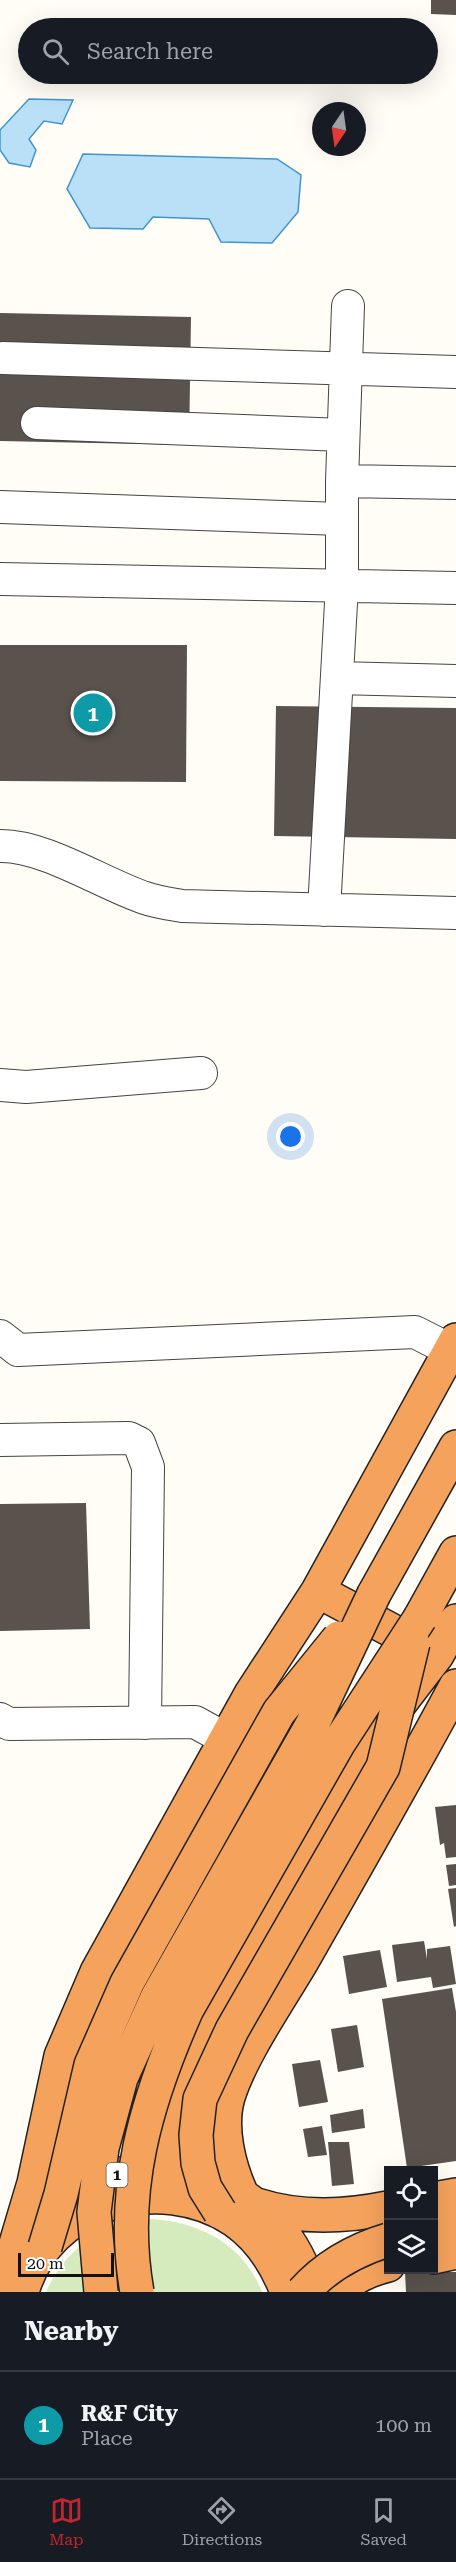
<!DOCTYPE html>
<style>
:root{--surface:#171b24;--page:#20242c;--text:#f1f3f6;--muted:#9ea1a6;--line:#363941;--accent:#c4262e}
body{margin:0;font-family:"Roboto Serif",serif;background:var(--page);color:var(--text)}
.controls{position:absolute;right:18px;bottom:18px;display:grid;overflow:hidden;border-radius:0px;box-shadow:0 6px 24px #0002}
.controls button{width:54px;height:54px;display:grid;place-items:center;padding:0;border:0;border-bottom:2px solid var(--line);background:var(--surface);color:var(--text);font:30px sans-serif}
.compass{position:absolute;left:312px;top:102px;width:54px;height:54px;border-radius:50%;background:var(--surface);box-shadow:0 6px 24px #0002;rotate:193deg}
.scale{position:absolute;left:18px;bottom:15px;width:96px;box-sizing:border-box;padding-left:6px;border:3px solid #111;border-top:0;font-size:16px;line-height:21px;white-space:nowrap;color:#111;-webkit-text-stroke:4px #fff;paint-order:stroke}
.you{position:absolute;left:291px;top:1137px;width:21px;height:21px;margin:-15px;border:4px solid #fff;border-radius:50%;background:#1a73e8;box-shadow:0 0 0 9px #1a73e833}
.badge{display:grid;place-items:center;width:39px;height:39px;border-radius:50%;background:var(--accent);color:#fff;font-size:20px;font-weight:700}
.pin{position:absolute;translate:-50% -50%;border:3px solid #fff;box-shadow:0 2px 6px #0006}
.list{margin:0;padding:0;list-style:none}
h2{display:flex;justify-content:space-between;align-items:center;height:78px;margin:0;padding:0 24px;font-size:26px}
h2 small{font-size:20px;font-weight:400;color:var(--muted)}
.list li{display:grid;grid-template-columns:39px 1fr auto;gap:18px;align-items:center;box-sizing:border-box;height:108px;padding:0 24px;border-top:2px solid var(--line)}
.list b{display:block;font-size:22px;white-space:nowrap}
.list p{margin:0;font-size:20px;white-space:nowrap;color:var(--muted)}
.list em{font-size:20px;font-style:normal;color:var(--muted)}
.icon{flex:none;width:33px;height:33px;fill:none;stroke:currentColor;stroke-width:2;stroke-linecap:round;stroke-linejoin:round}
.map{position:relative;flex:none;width:456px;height:2292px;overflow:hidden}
.search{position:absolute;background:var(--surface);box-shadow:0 6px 24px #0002;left:18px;right:18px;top:18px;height:66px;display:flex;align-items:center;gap:15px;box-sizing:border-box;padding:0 21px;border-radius:33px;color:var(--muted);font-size:22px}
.sheet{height:186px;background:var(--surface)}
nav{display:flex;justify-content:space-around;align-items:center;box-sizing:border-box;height:84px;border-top:2px solid var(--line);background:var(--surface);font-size:16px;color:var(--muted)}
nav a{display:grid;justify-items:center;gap:3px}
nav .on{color:var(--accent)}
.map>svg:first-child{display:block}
.green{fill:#d5ebbd}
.water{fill:#b9e0f7;stroke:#3f96cf;stroke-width:1.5}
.building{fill:#5a524d}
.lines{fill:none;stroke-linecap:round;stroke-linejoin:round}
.minor-casing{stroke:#444;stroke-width:34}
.highway-casing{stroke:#222;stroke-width:36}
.minor{stroke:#fff;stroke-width:32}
.highway{stroke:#f5a25d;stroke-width:33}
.highway-bridge-casing{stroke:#222;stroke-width:36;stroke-linecap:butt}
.highway-bridge{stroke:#f5a25d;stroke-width:33}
.labels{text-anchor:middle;stroke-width:6;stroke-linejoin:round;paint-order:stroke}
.shield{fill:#fff;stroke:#585858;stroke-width:1.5}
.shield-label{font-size:15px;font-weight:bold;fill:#111}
</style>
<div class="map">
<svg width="456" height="2292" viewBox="0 0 456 2292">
<rect width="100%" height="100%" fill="#fffdf5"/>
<path class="green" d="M151,2219C200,2222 243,2244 262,2292H46C66,2247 103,2224 151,2219Z"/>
<path class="water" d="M29,99L73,100L62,124L44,121L29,139L36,150L30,167L9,163L0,150V130Z
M83,154L277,159L301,175L298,212L272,243L221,242L209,219L153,217L143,229L90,228L67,189Z"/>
<path class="building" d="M431,0H456V15L431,14Z
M0,313L191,317L189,445L0,441Z
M0,645H187L186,782L0,781Z
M276,706L456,708V839L274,836Z
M86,1503L90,1629L0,1631V1504Z
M456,1805V1857L446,1858L444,1843L440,1845L435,1807Z
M456,1864V1885L449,1886L446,1865Z
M456,1888V1926L454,1927L448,1889Z
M424,1941L427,1959V1949L450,1946L456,1984L433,1988L431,1977L397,1982L392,1945Z
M380,1950L387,1987L349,1994L343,1956Z
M452,1988L456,2012V2161L407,2168L382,1999Z
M357,2025L364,2067L338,2072L331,2029Z
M320,2060L328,2102L299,2107L292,2064Z
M363,2109L365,2128L332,2133L330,2115Z
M322,2126L327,2155L308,2157L303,2129Z
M328,2142H349L354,2184L332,2186Z
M405,2272H456V2292H406Z"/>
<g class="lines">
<defs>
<path id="minor" d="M3,358L456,372
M37,423L343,435
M342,481L456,483
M0,507L341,519
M0,579L456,588
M337,678L456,681
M0,846C44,845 103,884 145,898C157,902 170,904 182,906L456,913
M324,910L342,585V481L348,306
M0,1085L26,1087L201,1073
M0,1336L18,1350L415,1332L450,1350
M0,1440L129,1438L139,1443L148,1467L145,1723
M0,1719L9,1724L195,1722L226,1739"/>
<path id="highway" d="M318,1591L432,1652
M374,1594L456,1447
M420,1618L456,1553
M184,2173L173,2153L168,2133L171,2112L210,2019L361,1754L437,1655L456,1621
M74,2191C171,2141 282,2186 311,2292
M242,2195C229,2167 219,2128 228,2097C241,2055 279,2000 302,1961C354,1870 406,1779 456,1686
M434,2199L456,2195
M257,2205C300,2219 344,2217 388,2208
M434,2230L456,2226
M15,2247L34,2183L61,2056L97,1972L251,1694L318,1591L456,1340
M434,2257L456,2252
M0,2284L7,2261L29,2231
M22,2292C47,2202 160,2171 234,2220C260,2238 276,2263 287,2292
M338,2292C353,2277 368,2270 388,2265"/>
</defs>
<use href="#minor" class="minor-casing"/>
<use href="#highway" class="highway-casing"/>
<use href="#minor" class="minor"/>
<use href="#highway" class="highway"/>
<defs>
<path id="highway-bridge" d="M220,2212L205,2188L198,2163L196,2135L200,2099L232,2030L383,1767L413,1643
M45,2247L61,2194L91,2065L127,1983L279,1712L339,1638
M101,2292L94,2212L102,2148L121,2078L157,1998L312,1725L374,1594
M137,2292C119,2191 146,2101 187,2009L338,1744L420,1618
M303,2292C326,2266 355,2250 388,2240"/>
</defs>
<use href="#highway-bridge" class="highway-bridge-casing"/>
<use href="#highway-bridge" class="highway-bridge"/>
</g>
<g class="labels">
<rect class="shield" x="106.5" y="2163" width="21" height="24" rx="4.5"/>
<g class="shield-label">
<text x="117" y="2180">1</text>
</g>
</g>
</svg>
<div class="controls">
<button><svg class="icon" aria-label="locate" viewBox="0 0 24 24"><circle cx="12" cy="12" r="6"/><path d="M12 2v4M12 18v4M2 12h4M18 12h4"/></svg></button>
<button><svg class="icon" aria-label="layers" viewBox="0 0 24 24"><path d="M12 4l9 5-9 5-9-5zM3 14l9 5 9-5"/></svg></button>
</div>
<svg class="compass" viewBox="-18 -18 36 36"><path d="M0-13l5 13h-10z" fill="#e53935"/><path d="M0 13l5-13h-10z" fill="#9ea1a6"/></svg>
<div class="scale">20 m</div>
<div class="you"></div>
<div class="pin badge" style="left:93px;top:713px;background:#0f9aa8">1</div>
<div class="search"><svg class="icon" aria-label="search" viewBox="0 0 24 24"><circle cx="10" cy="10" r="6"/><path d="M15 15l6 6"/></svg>Search here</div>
</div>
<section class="sheet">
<h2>Nearby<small></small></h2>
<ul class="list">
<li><span class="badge" style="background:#0f9aa8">1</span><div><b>R&amp;F City</b><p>Place</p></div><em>100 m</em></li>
</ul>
</section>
<nav>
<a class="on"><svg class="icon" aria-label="map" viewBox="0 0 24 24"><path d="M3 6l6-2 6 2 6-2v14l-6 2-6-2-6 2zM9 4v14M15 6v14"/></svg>Map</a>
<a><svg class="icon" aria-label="directions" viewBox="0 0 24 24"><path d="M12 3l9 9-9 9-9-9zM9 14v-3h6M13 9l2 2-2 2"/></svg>Directions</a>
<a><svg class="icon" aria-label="saved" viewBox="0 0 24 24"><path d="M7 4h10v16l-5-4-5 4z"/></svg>Saved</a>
</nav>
